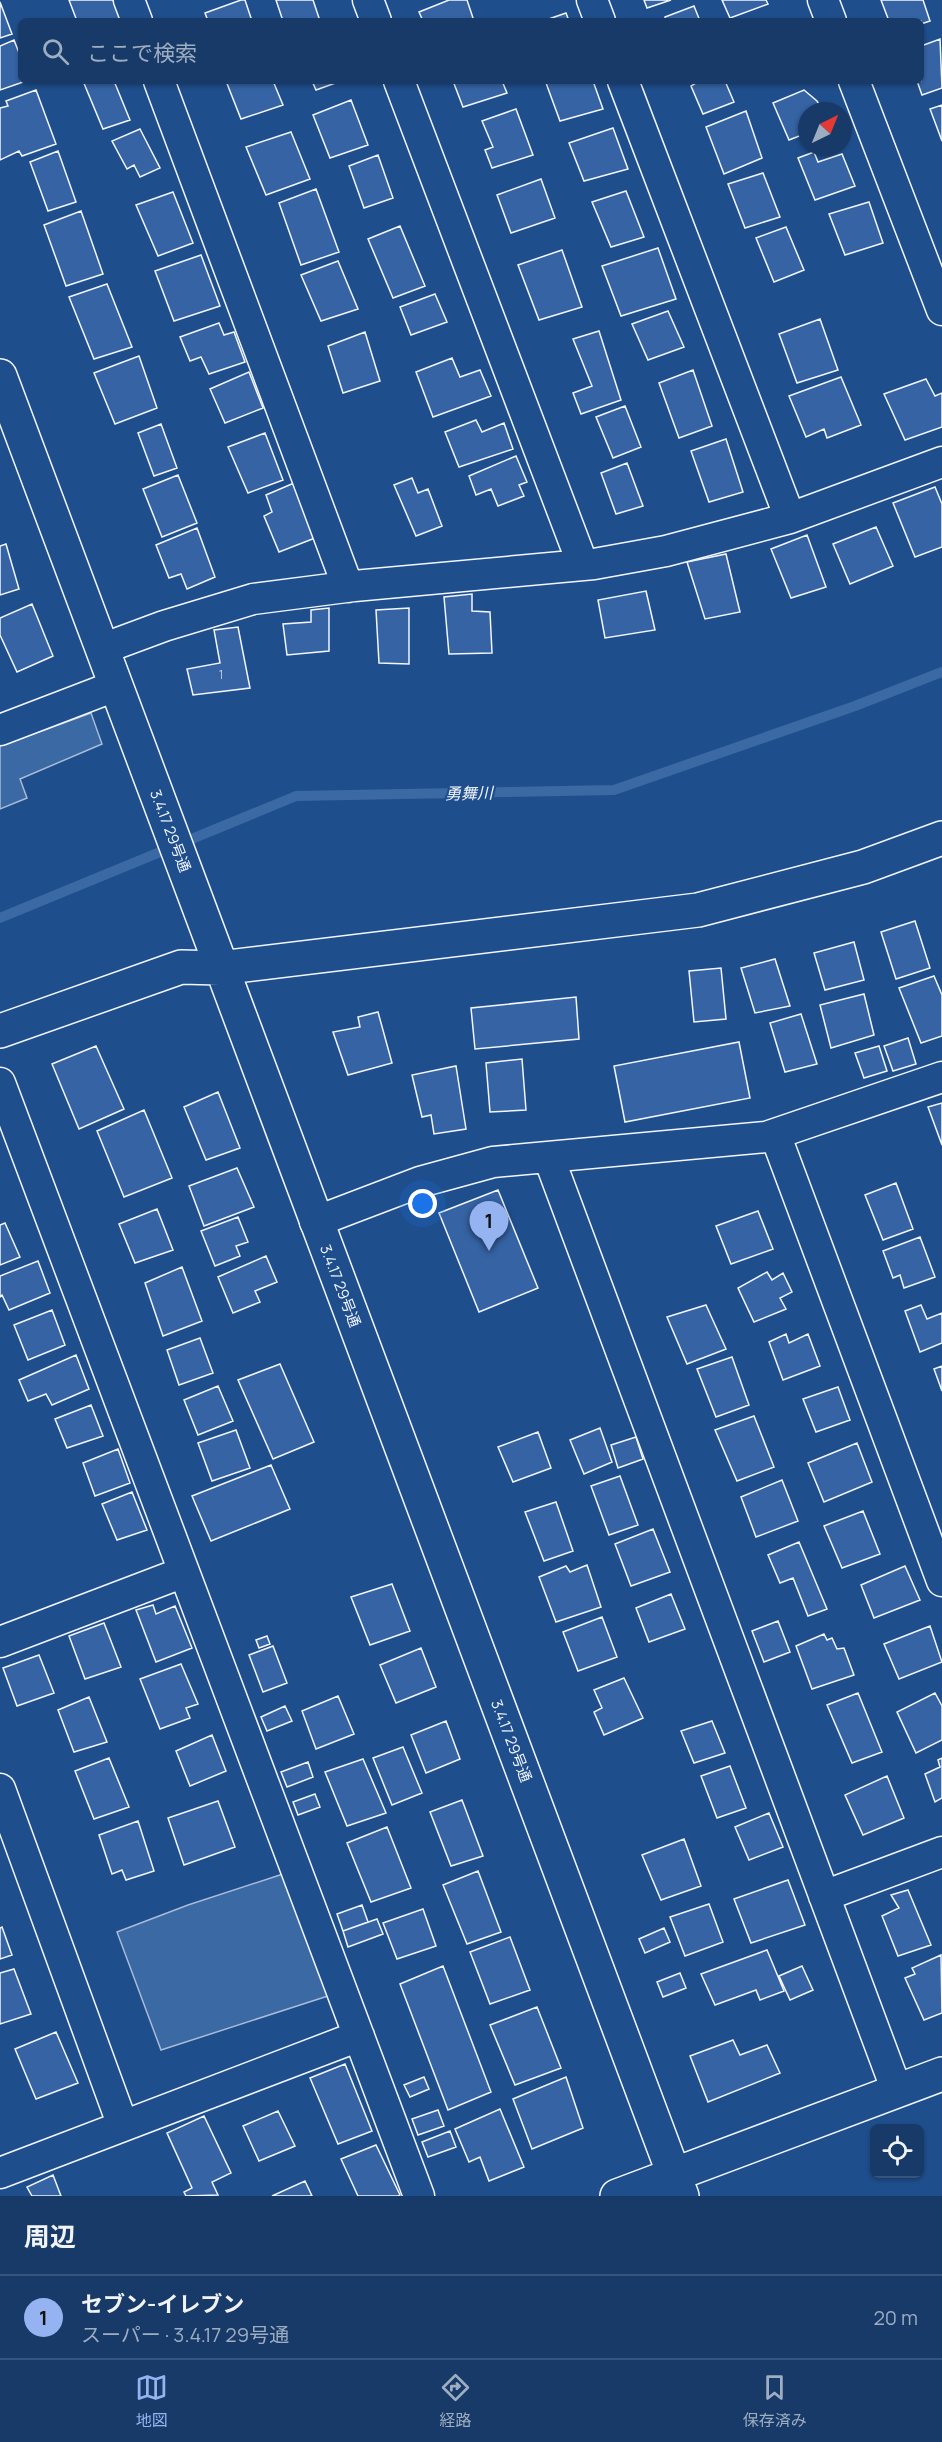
<!DOCTYPE html>
<html lang="ja">
<meta charset="utf-8">
<style>
:root{--surface:#173a69;--page:#20416f;--text:#f1f3f6;--muted:#9eadc0;--line:#36547d;--accent:#95b2f1}
body{margin:0;font-family:Manrope,"Noto Sans JP",sans-serif;background:var(--page);color:var(--text)}
.controls{position:absolute;right:18px;bottom:18px;display:grid;overflow:hidden;border-radius:9px;box-shadow:0 2px 4px #0004}
.controls button{width:54px;height:54px;display:grid;place-items:center;padding:0;border:0;border-bottom:2px solid var(--line);background:var(--surface);color:var(--text);font:30px sans-serif}
.compass{position:absolute;left:798px;top:102px;width:54px;height:54px;border-radius:50%;background:var(--surface);box-shadow:0 2px 4px #0004;rotate:43deg}
.you{position:absolute;left:423px;top:1204px;width:21px;height:21px;margin:-15px;border:4px solid #fff;border-radius:50%;background:#1a73e8;box-shadow:0 0 0 9px #1a73e833}
.badge{display:grid;place-items:center;width:39px;height:39px;border-radius:50%;background:var(--accent);color:#111;font-size:20px;font-weight:700}
.pin{position:absolute;translate:-50% -50px;filter:drop-shadow(0 2px 3px #0008)}
.pin::after{content:'';position:absolute;top:32px;width:21px;height:18px;background:inherit;clip-path:polygon(0 0,100% 0,50% 100%)}
.list{margin:0;padding:0;list-style:none}
h2{display:flex;justify-content:space-between;align-items:center;height:78px;margin:0;padding:0 24px;font-size:26px}
h2 small{font-size:20px;font-weight:400;color:var(--muted)}
.list li{display:grid;grid-template-columns:39px 1fr auto;gap:18px;align-items:center;box-sizing:border-box;height:84px;padding:0 24px;border-top:2px solid var(--line)}
.list b{display:block;font-size:22px;white-space:nowrap}
.list p{margin:0;font-size:20px;white-space:nowrap;color:var(--muted)}
.list em{font-size:20px;font-style:normal;color:var(--muted)}
.icon{flex:none;width:33px;height:33px;fill:none;stroke:currentColor;stroke-width:2;stroke-linecap:round;stroke-linejoin:round}
.map{position:relative;flex:none;width:942px;height:2196px;overflow:hidden}
.search{position:absolute;background:var(--surface);box-shadow:0 2px 4px #0004;left:18px;right:18px;top:18px;height:66px;display:flex;align-items:center;gap:15px;box-sizing:border-box;padding:0 21px;border-radius:9px;color:var(--muted);font-size:22px}
.sheet{height:162px;background:var(--surface)}
nav{display:flex;justify-content:space-around;align-items:center;box-sizing:border-box;height:84px;border-top:2px solid var(--line);background:var(--surface);font-size:16px;color:var(--muted)}
nav a{display:grid;justify-items:center;gap:3px}
nav .on{color:var(--accent)}
.map>svg:first-child{display:block}
.water{fill:#3b69a3;stroke:#a8bbd7;stroke-width:1.5}
.lines{fill:none;stroke-linecap:round;stroke-linejoin:round}
.stream{stroke:#3b69a3;stroke-width:10}
.building{fill:#3563a3;stroke:#f2f6ff;stroke-width:1.5}
.street-casing{stroke:#f2f6ff;stroke-width:33}
.secondary-casing{stroke:#f2f6ff;stroke-width:36}
.street{stroke:#1f4e8c;stroke-width:30}
.secondary{stroke:#1f4e8c;stroke-width:33}
.labels{text-anchor:middle;stroke-width:4.5;stroke-linejoin:round;paint-order:stroke}
.number-label{font-size:12px;fill:#c3d1e8}
.street-label{font-size:15px;fill:#f2f6ff;stroke:#1f4e8c}
.water-label{font-size:16px;font-style:italic;fill:#f2f6ff;stroke:#1f4e8c}
</style>
<div class="map">
<svg width="942" height="2196" viewBox="0 0 942 2196">
<rect width="100%" height="100%" fill="#1f4e8c"/>
<path class="water" d="M91,713L102,744L20,779L27,798L0,809V746Z
M283,1874L331,1995L161,2050L117,1932L188,1905Z"/>
<g class="lines">
<path class="stream" d="M0,918L296,796L614,790L855,706L942,672"/>
</g>
<path class="building" d="M69,0H113L121,21H77Z
M241,0H245L252,21H208L205,13Z
M276,0H313L320,21H283Z
M449,0H467L474,21H423L419,12Z
M644,0H671L647,8Z
M722,0H766L768,4L730,18Z
M881,0H923L930,21L921,24V21H889Z
M0,2L12,34L0,38Z
M694,6L700,21H666L665,17Z
M566,13L569,21H543Z
M940,39L942,88L922,95L917,81H921V46Z
M14,40L21,58V81H26L0,90V46Z
M83,81H114L130,120L103,129Z
M226,81H273L283,105L241,119Z
M312,81H341L316,90Z
M453,81H502L507,93L463,107Z
M553,81H593L603,109L560,121L546,83Z
M725,81L734,102L703,114L691,86L699,81Z
M36,90L56,144L22,156L19,151L0,160V108L8,106L6,101Z
M804,90L817,101L823,111H807V133L789,140L773,103Z
M351,100L368,145L330,158L313,115Z
M942,105V141L930,109Z
M516,109L533,155L492,168L485,150L493,147L482,121Z
M746,111L762,158L724,174L706,127Z
M613,128L628,169L584,181L569,143Z
M140,129L160,168L140,177L134,165L127,169L112,141Z
M291,132L310,179L266,195L246,147Z
M58,151L76,202L48,211L30,162Z
M814,152L818,162L842,154L855,186L815,200L798,158Z
M378,155L393,198L364,208L349,166Z
M763,173L780,217L745,228L728,184Z
M541,179L555,218L511,233L497,195Z
M316,189L339,252L301,265L279,203Z
M626,191L644,237L611,247L592,202Z
M173,192L193,243L158,256L136,205Z
M869,202L883,243L845,255L829,214Z
M81,211L103,274L66,286L44,225Z
M400,226L425,286L393,298L368,239Z
M786,227L804,270L774,282L756,238Z
M658,248L676,299L621,316L602,266Z
M562,250L582,307L539,320L518,265Z
M201,255L220,306L174,321L155,271Z
M338,261L358,309L321,321L301,275Z
M107,284L132,347L94,359L69,297Z
M435,294L447,322L411,335L400,307Z
M668,311L684,347L648,360L632,324Z
M820,319L838,370L797,383L779,334Z
M219,323L224,335L234,332L245,362L209,374L201,357L190,361L180,337Z
M599,331L621,400L581,414L573,393L592,386L573,339Z
M365,332L380,381L343,393L328,346Z
M139,356L157,408L115,424L94,373Z
M452,358L460,377L480,370L491,396L433,417L416,372Z
M693,370L712,426L679,438L659,383Z
M249,372L263,408L225,423L210,389Z
M841,377L861,425L827,438L824,429L806,437L789,396Z
M926,379L935,396L942,393V427L905,440L884,394Z
M625,406L641,447L613,458L596,417Z
M476,420L482,432L504,423L513,449L459,467L445,432Z
M161,424L177,468L154,476L138,433Z
M265,433L283,480L248,493L228,447Z
M726,439L743,492L709,502L691,451Z
M516,456L527,482L519,485L524,496L498,506L491,489L476,495L469,476Z
M627,463L643,506L616,514L601,473Z
M178,475L197,523L162,537L143,489Z
M412,478L418,493L428,489L442,526L416,536L394,485Z
M294,483L315,538L279,552L264,516L272,512L266,495Z
M935,487L942,504V547L915,557L893,503Z
M876,527L893,566L850,584L833,544Z
M197,528L215,577L187,589L181,574L169,578L156,545Z
M807,535L826,587L791,598L771,549Z
M6,544L19,589L0,595V546Z
M726,554L740,612L705,619L687,562Z
M646,591L655,630L605,638L598,600Z
M472,594V611L490,612L492,653L449,654L444,597Z
M32,604L53,656L17,672L0,635V618Z
M329,608V651L287,655L283,624L311,622V610Z
M409,608V664L379,663L376,610Z
M238,627L250,688L193,695L187,669L220,663L214,630Z
M915,921L930,968L896,979L881,932Z
M854,942L864,980L825,990L814,953Z
M775,959L790,1006L755,1013L741,968Z
M721,968L726,1019L694,1022L689,971Z
M934,976L942,995V1036L921,1043L899,988Z
M864,994L874,1035L831,1048L820,1005Z
M576,997L579,1039L475,1049L471,1008Z
M378,1012L392,1063L348,1075L333,1032L360,1027L358,1017Z
M801,1014L817,1064L785,1072L770,1023Z
M908,1038L916,1064L893,1071L884,1046Z
M739,1042L750,1098L625,1122L614,1066Z
M96,1046L124,1109L79,1129L52,1064Z
M879,1046L887,1071L864,1078L855,1053Z
M522,1059L526,1110L490,1112L486,1063Z
M456,1066L466,1129L434,1134L431,1115L422,1117L412,1075Z
M218,1092L240,1148L206,1160L184,1107Z
M942,1103V1145L928,1107Z
M144,1110L172,1178L124,1197L97,1131Z
M237,1168L254,1207L204,1226L189,1186Z
M896,1183L913,1229L883,1240L865,1195Z
M498,1190L538,1288L479,1312L439,1213Z
M157,1209L173,1250L135,1263L119,1224Z
M758,1211L773,1249L731,1264L716,1226Z
M238,1217L248,1242L236,1246L240,1256L215,1266L201,1231Z
M5,1223L20,1257L0,1265V1225Z
M920,1237L935,1277L904,1288L900,1275L893,1278L883,1251Z
M266,1256L277,1282L255,1291L260,1302L233,1313L218,1277Z
M38,1261L50,1293L9,1310L2,1295L0,1297V1276Z
M182,1267L202,1321L163,1336L145,1283Z
M767,1272L772,1280L783,1273L792,1292L780,1298L786,1309L754,1322L738,1288Z
M706,1305L726,1349L687,1364L667,1317Z
M921,1305L927,1319L942,1313V1343L920,1352L905,1311Z
M52,1310L65,1345L28,1360L14,1325Z
M786,1334L789,1343L808,1334L820,1366L783,1380L769,1342Z
M200,1338L213,1373L179,1385L167,1350Z
M76,1355L89,1389L52,1405L46,1394L28,1401L19,1380Z
M732,1357L749,1405L716,1417L697,1369Z
M280,1364L314,1442L273,1459L238,1380Z
M942,1366V1391L934,1369Z
M218,1386L233,1421L198,1435L184,1400Z
M838,1387L850,1420L816,1432L803,1399Z
M91,1405L103,1436L67,1448L55,1419Z
M754,1416L774,1467L737,1481L715,1430Z
M600,1428L612,1462L584,1474L570,1440Z
M236,1430L250,1468L212,1481L198,1443Z
M538,1432L551,1468L513,1482L498,1447Z
M636,1437L643,1459L618,1468L611,1445Z
M857,1443L872,1482L824,1502L808,1463Z
M118,1449L130,1483L95,1496L83,1463Z
M271,1465L290,1509L211,1541L192,1496Z
M620,1476L638,1525L609,1535L591,1486Z
M782,1480L798,1521L756,1537L741,1497Z
M132,1492L147,1530L117,1540L102,1504Z
M556,1502L573,1551L544,1561L525,1512Z
M863,1511L880,1554L842,1568L824,1526Z
M653,1529L670,1572L631,1586L615,1544Z
M799,1542L827,1609L808,1616L793,1578L780,1583L768,1555Z
M587,1565L601,1607L556,1622L539,1577L566,1566L570,1572Z
M905,1566L920,1600L874,1618L861,1585Z
M392,1584L410,1631L370,1645L351,1597Z
M671,1594L685,1629L649,1642L636,1608Z
M153,1605L156,1614L175,1606L192,1648L156,1662L136,1610Z
M602,1617L617,1657L578,1671L563,1632Z
M778,1621L790,1652L764,1662L752,1631Z
M104,1623L121,1667L85,1679L69,1636Z
M930,1626L942,1662L899,1679L884,1644Z
M824,1634L827,1640L832,1638L837,1649L844,1648L854,1675L812,1689L796,1646Z
M267,1636L270,1644L259,1648L256,1640Z
M273,1646L287,1683L263,1692L249,1655Z
M421,1648L436,1687L396,1703L380,1665Z
M39,1655L54,1693L17,1706L3,1668Z
M181,1664L198,1704L186,1708L190,1718L160,1729L140,1679Z
M624,1678L643,1718L604,1735L594,1712L602,1708L594,1690Z
M858,1693L882,1752L852,1763L827,1705Z
M935,1693L942,1706V1740L916,1753L897,1712Z
M338,1696L354,1734L316,1749L302,1711Z
M89,1697L107,1742L74,1752L58,1710Z
M285,1706L292,1721L267,1731L261,1717Z
M446,1721L460,1759L426,1773L411,1735Z
M712,1721L725,1753L694,1763L681,1731Z
M212,1735L226,1771L190,1786L176,1751Z
M403,1747L422,1793L392,1805L373,1758Z
M109,1758L129,1807L94,1819L75,1771Z
M942,1758V1798L935,1802L925,1774L940,1767L938,1760Z
M363,1759L386,1813L347,1826L325,1772Z
M308,1762L313,1777L287,1787L281,1772Z
M730,1766L746,1808L717,1818L701,1776Z
M887,1776L904,1818L863,1835L845,1795Z
M315,1794L320,1807L298,1815L293,1802Z
M462,1800L483,1856L451,1866L430,1812Z
M218,1801L235,1847L184,1865L168,1818Z
M769,1813L783,1847L749,1860L735,1827Z
M138,1821L154,1871L126,1880L122,1870L112,1874L99,1835Z
M387,1827L411,1888L371,1902L347,1843Z
M684,1839L701,1886L661,1900L642,1855Z
M478,1871L501,1932L467,1944L443,1885Z
M788,1880L805,1925L751,1943L734,1899Z
M908,1890L931,1945L898,1956L882,1916L899,1908L891,1895Z
M709,1904L723,1942L685,1956L670,1917Z
M362,1905L368,1922L343,1931L337,1914Z
M423,1909L436,1946L397,1959L383,1923Z
M377,1919L383,1934L348,1947L343,1931Z
M2,1927L12,1955L0,1959V1928Z
M664,1928L670,1942L645,1953L639,1939Z
M510,1937L530,1990L490,2004L470,1952Z
M767,1950L784,1991L760,2000L756,1990L715,2005L701,1974Z
M941,1955L942,2013L924,2020L905,1978L915,1974L912,1968Z
M443,1966L491,2092L448,2110L400,1984Z
M802,1966L813,1990L790,2000L779,1976Z
M14,1969L31,2014L0,2024V1973Z
M680,1973L686,1988L663,1997L657,1982Z
M537,2007L561,2068L515,2085L490,2025Z
M56,2032L78,2083L36,2099L15,2049Z
M733,2040L740,2055L767,2045L780,2073L708,2102L690,2056Z
M345,2064L372,2131L338,2144L310,2078Z
M424,2077L429,2089L410,2097L404,2085Z
M566,2077L583,2128L532,2149L513,2099Z
M500,2109L524,2167L489,2181L480,2157L469,2162L455,2129Z
M438,2110L444,2126L418,2135L412,2119Z
M278,2111L295,2146L259,2161L243,2126Z
M204,2116L231,2173L212,2182L218,2195L186,2196L184,2192L192,2188L167,2133Z
M450,2131L456,2147L428,2157L422,2142Z
M376,2145L400,2195L398,2196H358L341,2159Z
M53,2175L61,2196H32L27,2187Z
M305,2181L312,2196H272Z"/>
<g class="lines">
<defs>
<path id="street" d="M129,0L137,21
M368,0L376,21
M592,0L600,21
M823,0L831,21
M159,81L348,587
M399,81L583,565
M623,81L790,518
M854,81L942,310
M102,649L164,626L253,599L354,586L594,564L666,551L790,518L942,462
M0,730L115,686
M0,1083L419,2196
M775,1134L942,1581
M549,1158L897,2091
M315,1222L420,1182L493,1162L766,1137L942,1077
M0,1642L184,1572
M0,1789L123,2126
M824,1896L942,1852
M0,2173L359,2036"/>
<path id="secondary" d="M0,376L682,2196
M0,1031L181,967L220,968L698,910L863,867L942,838
M617,2196L942,2074"/>
</defs>
<use href="#street" class="street-casing"/>
<use href="#secondary" class="secondary-casing"/>
<use href="#street" class="street"/>
<use href="#secondary" class="secondary"/>
</g>
<g class="labels">
<g class="number-label">
<text x="221" y="679">1</text>
</g>
<g class="street-label">
<text transform="translate(170 831) rotate(69)" y="5">3.4.17 29号通</text>
<text transform="translate(340 1286) rotate(69)" y="5">3.4.17 29号通</text>
<text transform="translate(511 1741) rotate(69)" y="5">3.4.17 29号通</text>
</g>
<g class="water-label">
<text transform="translate(469 793) rotate(-1)" y="6">勇舞川</text>
</g>
</g>
</svg>
<div class="controls">
<button><svg class="icon" aria-label="locate" viewBox="0 0 24 24"><circle cx="12" cy="12" r="6"/><path d="M12 2v4M12 18v4M2 12h4M18 12h4"/></svg></button>
</div>
<svg class="compass" viewBox="-18 -18 36 36"><path d="M0-13l5 13h-10z" fill="#e53935"/><path d="M0 13l5-13h-10z" fill="#9eadc0"/></svg>
<div class="you"></div>
<div class="pin badge" style="left:489px;top:1251px">1</div>
<div class="search"><svg class="icon" aria-label="search" viewBox="0 0 24 24"><circle cx="10" cy="10" r="6"/><path d="M15 15l6 6"/></svg>ここで検索</div>
</div>
<section class="sheet">
<h2>周辺<small></small></h2>
<ul class="list">
<li><span class="badge">1</span><div><b>セブン-イレブン</b><p>スーパー · 3.4.17 29号通</p></div><em>20 m</em></li>
</ul>
</section>
<nav>
<a class="on"><svg class="icon" aria-label="map" viewBox="0 0 24 24"><path d="M3 6l6-2 6 2 6-2v14l-6 2-6-2-6 2zM9 4v14M15 6v14"/></svg>地図</a>
<a><svg class="icon" aria-label="directions" viewBox="0 0 24 24"><path d="M12 3l9 9-9 9-9-9zM9 14v-3h6M13 9l2 2-2 2"/></svg>経路</a>
<a><svg class="icon" aria-label="saved" viewBox="0 0 24 24"><path d="M7 4h10v16l-5-4-5 4z"/></svg>保存済み</a>
</nav>
